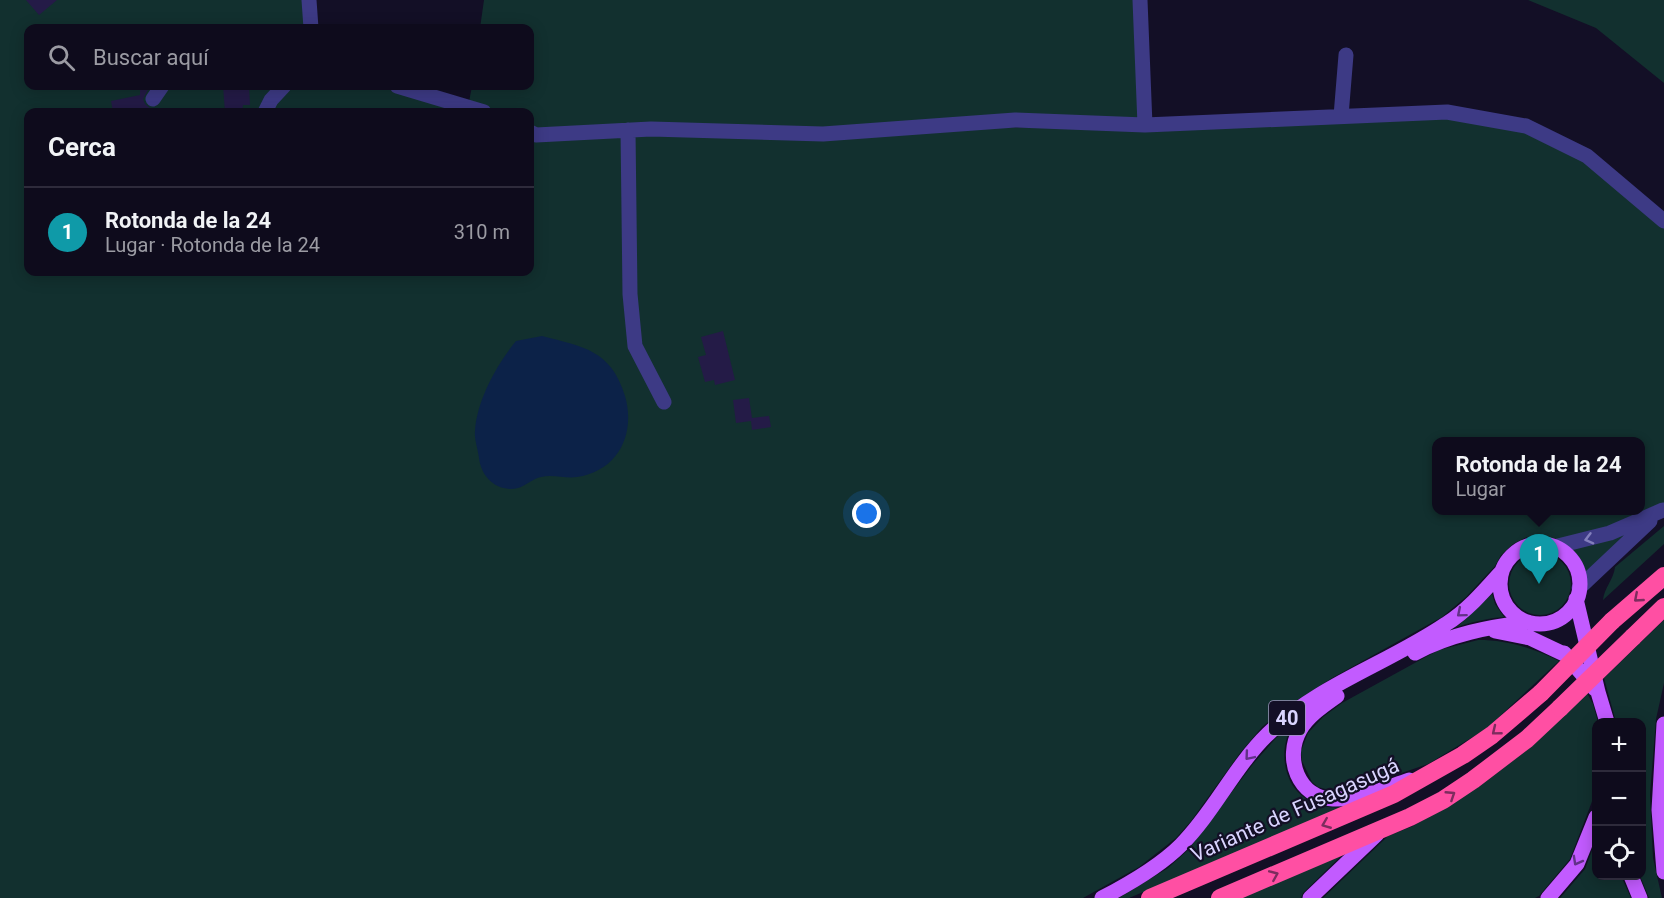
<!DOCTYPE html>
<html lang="es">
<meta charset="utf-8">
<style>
:root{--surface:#0e0b1c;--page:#1c1929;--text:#f1f3f6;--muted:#9b9ba3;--line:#2e2b3b;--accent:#1a73e8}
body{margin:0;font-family:Roboto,sans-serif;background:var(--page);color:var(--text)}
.controls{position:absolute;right:18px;bottom:18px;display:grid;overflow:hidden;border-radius:12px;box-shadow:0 3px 15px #0003}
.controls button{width:54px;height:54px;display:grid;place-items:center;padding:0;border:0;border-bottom:2px solid var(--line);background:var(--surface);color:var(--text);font:30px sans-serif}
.you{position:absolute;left:867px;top:514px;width:21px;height:21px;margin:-15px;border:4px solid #fff;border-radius:50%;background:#1a73e8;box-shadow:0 0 0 9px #1a73e833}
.badge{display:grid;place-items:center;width:39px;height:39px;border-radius:50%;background:var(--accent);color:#fff;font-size:20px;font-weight:700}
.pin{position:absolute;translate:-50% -50px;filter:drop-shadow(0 2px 3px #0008)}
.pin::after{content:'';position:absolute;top:32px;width:21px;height:18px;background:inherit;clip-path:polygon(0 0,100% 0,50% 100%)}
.popup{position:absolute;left:1432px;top:437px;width:213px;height:78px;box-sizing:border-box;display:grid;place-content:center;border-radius:12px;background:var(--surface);filter:drop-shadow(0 2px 4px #0005);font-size:20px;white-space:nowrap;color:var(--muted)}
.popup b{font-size:22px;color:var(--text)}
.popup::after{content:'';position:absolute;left:50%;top:100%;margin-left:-12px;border:12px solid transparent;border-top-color:var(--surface)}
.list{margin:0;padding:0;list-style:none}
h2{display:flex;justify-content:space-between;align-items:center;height:78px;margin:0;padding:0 24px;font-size:26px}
h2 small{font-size:20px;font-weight:400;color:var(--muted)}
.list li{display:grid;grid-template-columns:39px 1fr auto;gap:18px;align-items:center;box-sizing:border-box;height:90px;padding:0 24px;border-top:2px solid var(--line)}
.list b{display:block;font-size:22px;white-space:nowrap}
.list p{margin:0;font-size:20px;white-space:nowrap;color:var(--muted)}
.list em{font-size:20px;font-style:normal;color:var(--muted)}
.icon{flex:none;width:33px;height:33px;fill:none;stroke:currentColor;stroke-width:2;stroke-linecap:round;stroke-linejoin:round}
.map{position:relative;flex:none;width:1664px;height:898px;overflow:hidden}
.search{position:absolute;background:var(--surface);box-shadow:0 3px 15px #0003;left:24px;top:24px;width:510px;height:66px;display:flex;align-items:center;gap:15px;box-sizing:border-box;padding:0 21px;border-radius:12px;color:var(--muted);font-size:22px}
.panel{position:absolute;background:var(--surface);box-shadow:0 3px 15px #0003;left:24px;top:108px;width:510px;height:168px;border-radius:12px}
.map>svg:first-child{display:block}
.green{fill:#12302f;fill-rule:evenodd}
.water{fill:#0c2248}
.building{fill:#241b47}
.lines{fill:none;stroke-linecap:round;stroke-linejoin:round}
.minor{stroke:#3d3a85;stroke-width:15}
.major{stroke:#c25bff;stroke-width:15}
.highway{stroke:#ff4fa3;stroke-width:18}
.highway-bridge{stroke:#ff4fa3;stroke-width:18}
.oneway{stroke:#837fbc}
.oneway2{stroke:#7d2c5e}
.oneway3{stroke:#623188}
.labels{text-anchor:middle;stroke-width:4.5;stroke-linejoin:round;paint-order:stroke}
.shield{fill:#130f26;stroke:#9e99be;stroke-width:1.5}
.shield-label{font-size:20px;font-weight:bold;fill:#d9d4ff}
.street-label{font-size:21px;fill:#d9d4ff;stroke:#130f26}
</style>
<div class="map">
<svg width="1664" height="898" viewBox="0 0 1664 898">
<rect width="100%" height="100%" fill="#130f26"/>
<path class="green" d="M0,0H314L315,28H28V86H377L464,112H28V272H530V138L1447,118L1523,130L1585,161L1664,227V503L1625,522L1560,540L1543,536L1527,537L1513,544L1501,555L1495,566L1466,597L1442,617L1332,678L1288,706L1262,727L1240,753L1191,821L1176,838L1139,867L1083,898H0ZM1437,442H1641V510H1437Z
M484,0H1134L1140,119L823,129L538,130L530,126V112H501L469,102L472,86H530V28H480Z
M1528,0H1664V83L1596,28Z
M1664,526V544L1603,600C1604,588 1614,579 1615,567Z
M1634,530L1586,573C1583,563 1580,556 1571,549Z
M1509 584a31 31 0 1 1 62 0a31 31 0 1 1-62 0Z
M1492,594L1495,604L1504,617C1490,618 1476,621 1463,625C1435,634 1399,657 1373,672C1349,685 1313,700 1296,721C1281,739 1281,767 1293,786C1306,804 1324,809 1345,807L1129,898H1119L1168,868L1188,850L1253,764L1275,739L1296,720L1321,701L1417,646L1458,626Z
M1664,620V683L1656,719L1650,795L1653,858L1662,898H1649L1640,876L1642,722H1616L1604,678Z
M1478,640C1508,640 1533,648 1559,661L1486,729L1428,764L1369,784L1344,790L1333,791L1318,787L1312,782L1302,761L1301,751L1308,733L1323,717L1342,703L1422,659L1439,650Z
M1587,693L1593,704L1598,722H1596V791L1570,859L1539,896L1535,898H1323L1388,836L1413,826L1480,786L1531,747Z
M1596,840V876H1621L1631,898H1560L1585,869Z
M1342,855L1303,893L1301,898H1241Z"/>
<path class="water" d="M542,336C584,347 611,350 625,396C636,434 618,471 577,477C566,479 553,474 541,477C531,479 523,489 512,489C493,489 481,475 479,458C478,449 474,439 475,431C477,400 497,364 516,341Z"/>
<path class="building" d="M26,0H57L39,15Z
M223,86H249L250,105H243L242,112H225Z
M140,88H149L143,99L145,104L151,109H137L138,112H113L111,101L140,95Z
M723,331L735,380L715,385L714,380L705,382L698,357L706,355L701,337Z
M749,398L752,418L769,416L771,427L752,430L751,421L736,423L733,400Z"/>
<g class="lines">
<path class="minor" d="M309,0L311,28
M1140,0L1145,125
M397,86L484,112
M153,99L162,86
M265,112L271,100L284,86
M1341,116L1346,55
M628,130L630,294L635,346L664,402
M530,132L536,135L651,129L823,134L1015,120L1145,125L1447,112L1526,126L1587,156L1664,221
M1554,547L1610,533L1663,510
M1579,588L1650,521"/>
<path class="major" d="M1500 584a40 40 0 1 1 80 0a40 40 0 1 1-80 0Z
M1576,599L1598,692L1607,722
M1495,631L1530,638L1566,655
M1415,653C1451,634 1489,627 1528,622
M1564,653L1595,689
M1337,696C1323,706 1308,716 1300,730C1284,758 1298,798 1333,799C1359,800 1385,788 1409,780
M1664,724L1659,810L1664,872
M1631,876L1640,898
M1102,898C1129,884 1159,867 1181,845C1214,812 1234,767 1268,734C1318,685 1389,663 1446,624C1468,610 1485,590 1502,571
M1310,898L1377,834
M1548,898L1577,864L1596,817"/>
<path class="highway" d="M1612,621L1664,576
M1633,637L1664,607
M1150,898L1394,794L1463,755L1492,735L1541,693
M1220,898L1410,817L1443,800L1473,780L1527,739L1560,708"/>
<path class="highway-bridge" d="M1541,693L1612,621
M1560,708L1633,637"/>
</g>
<defs><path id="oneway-chevron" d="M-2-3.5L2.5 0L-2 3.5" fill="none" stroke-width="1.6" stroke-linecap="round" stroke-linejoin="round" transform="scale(1.5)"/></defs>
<use class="oneway" href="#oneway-chevron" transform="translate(1589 539) rotate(165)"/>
<g class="oneway2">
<use href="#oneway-chevron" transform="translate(1638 598) rotate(139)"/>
<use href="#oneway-chevron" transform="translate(1496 731) rotate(141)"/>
<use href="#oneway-chevron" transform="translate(1451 795) rotate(-33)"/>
<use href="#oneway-chevron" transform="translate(1326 824) rotate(158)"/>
<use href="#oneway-chevron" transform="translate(1274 875) rotate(-23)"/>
</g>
<g class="oneway3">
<use href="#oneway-chevron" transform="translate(1461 613) rotate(140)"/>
<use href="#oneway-chevron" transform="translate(1249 756) rotate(130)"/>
<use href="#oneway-chevron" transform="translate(1577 861) rotate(119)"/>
</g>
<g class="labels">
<rect class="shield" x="1269" y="701" width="36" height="34" rx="4.5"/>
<g class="shield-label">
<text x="1287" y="725">40</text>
</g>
<g class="street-label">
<text transform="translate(1295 810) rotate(-24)" y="7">Variante de Fusagasugá</text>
</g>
</g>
</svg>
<div class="controls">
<button>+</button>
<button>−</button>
<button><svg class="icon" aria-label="locate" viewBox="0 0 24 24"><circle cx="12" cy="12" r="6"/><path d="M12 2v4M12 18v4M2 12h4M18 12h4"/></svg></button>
</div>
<div class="you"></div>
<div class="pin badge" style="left:1539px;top:584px;background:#0f9aa8">1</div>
<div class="popup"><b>Rotonda de la 24</b>Lugar</div>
<div class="search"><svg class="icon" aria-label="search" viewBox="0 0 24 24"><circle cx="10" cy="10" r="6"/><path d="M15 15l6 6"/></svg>Buscar aquí</div>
<section class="panel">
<h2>Cerca<small></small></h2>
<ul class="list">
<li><span class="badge" style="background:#0f9aa8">1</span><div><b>Rotonda de la 24</b><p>Lugar · Rotonda de la 24</p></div><em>310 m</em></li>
</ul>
</section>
</div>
